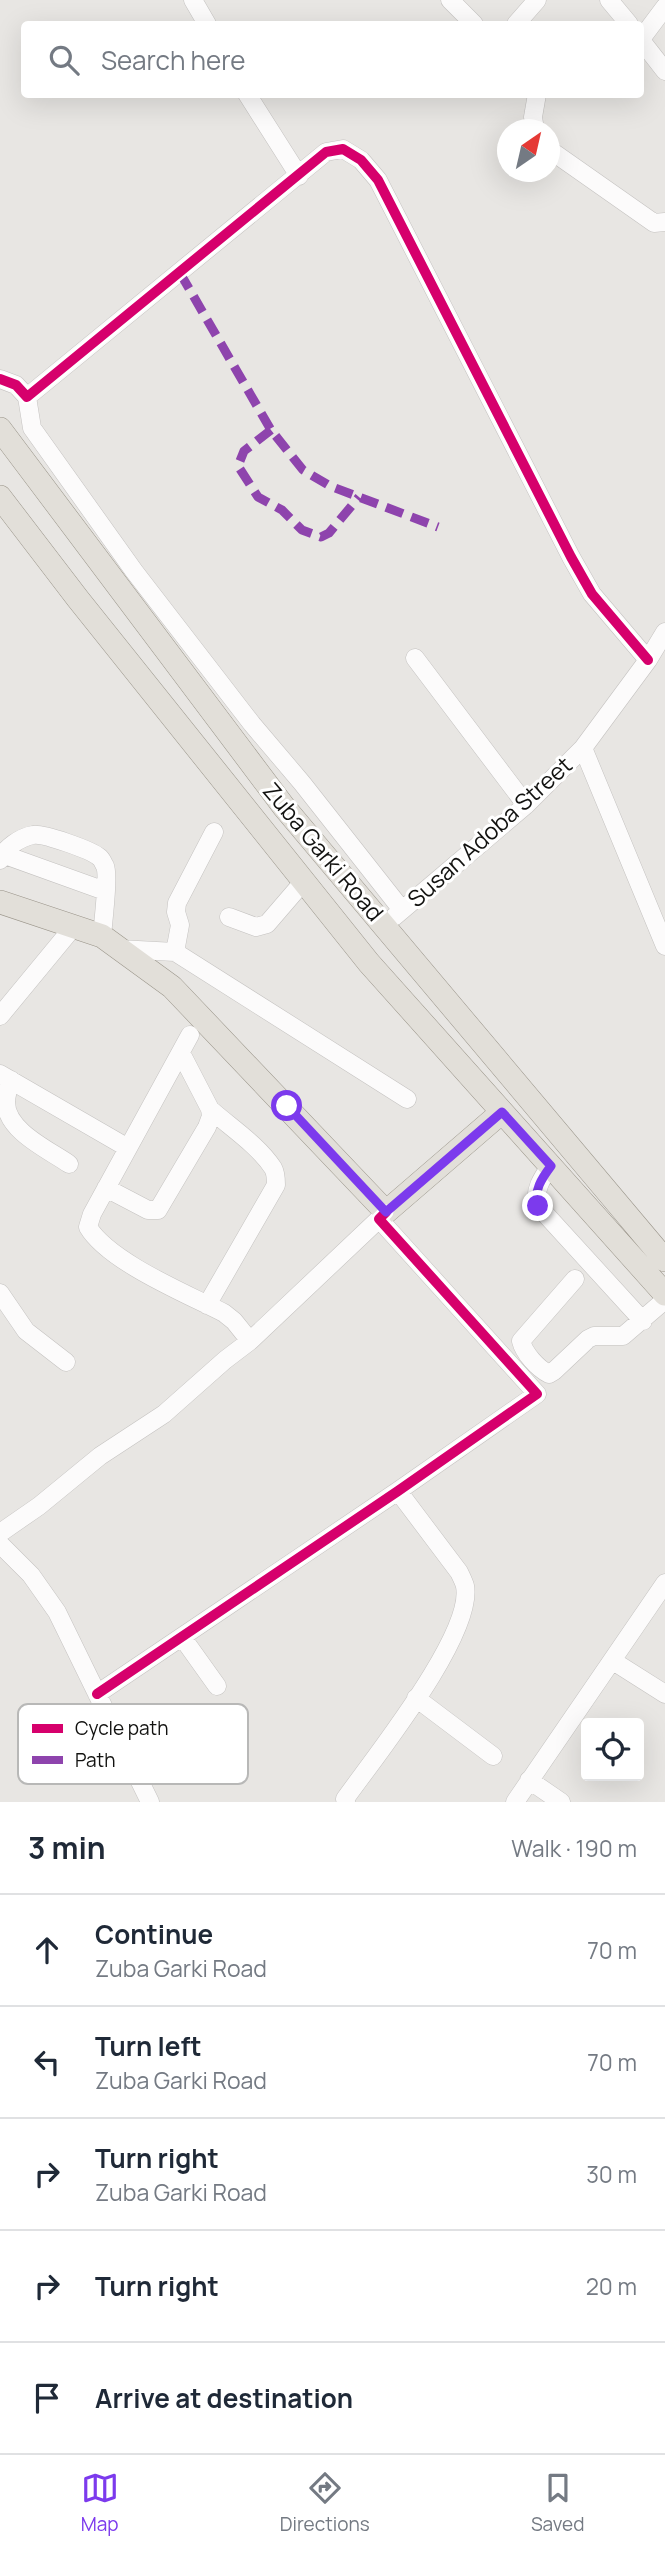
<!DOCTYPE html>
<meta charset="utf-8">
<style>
:root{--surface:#fff;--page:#f2f2f3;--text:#1f2937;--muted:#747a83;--line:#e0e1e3;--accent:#7c3aed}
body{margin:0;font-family:Manrope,sans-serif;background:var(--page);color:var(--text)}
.controls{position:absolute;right:21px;bottom:21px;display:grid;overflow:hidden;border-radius:7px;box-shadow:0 7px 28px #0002}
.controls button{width:63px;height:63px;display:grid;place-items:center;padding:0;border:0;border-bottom:2px solid var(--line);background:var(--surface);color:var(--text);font:35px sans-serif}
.compass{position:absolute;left:497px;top:119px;width:63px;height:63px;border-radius:50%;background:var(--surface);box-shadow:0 7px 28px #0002;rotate:34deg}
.stop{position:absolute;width:21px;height:21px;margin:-16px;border:5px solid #7c3aed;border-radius:50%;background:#fff}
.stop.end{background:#7c3aed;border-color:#fff;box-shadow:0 2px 7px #0008}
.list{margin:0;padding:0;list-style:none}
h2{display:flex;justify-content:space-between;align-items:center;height:91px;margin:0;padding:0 28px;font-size:30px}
h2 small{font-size:23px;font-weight:400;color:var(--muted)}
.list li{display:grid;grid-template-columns:46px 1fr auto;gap:21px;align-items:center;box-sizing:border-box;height:112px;padding:0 28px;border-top:2px solid var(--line)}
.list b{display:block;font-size:26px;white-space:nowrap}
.list p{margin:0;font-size:23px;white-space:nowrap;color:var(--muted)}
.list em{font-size:23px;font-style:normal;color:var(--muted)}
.icon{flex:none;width:38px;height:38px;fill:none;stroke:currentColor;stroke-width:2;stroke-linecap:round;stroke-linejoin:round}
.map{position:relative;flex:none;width:665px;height:1802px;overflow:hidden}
.search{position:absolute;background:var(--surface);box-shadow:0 7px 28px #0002;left:21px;right:21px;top:21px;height:77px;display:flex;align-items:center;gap:18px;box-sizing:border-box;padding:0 24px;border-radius:7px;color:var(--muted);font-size:26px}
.sheet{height:651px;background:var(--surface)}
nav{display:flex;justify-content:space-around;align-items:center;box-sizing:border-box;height:98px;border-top:2px solid var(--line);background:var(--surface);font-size:19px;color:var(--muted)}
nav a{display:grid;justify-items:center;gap:4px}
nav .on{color:var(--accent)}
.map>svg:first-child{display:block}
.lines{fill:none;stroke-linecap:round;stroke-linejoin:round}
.minor-casing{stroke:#c4c2c0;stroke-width:19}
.major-casing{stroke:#9a958a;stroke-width:24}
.minor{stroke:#fcfbfb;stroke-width:18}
.major{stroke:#e2dfd9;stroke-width:23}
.quiet{stroke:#8e44ad;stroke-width:9;stroke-dasharray:18 9;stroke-linecap:butt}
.cycleway-casing{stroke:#fff;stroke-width:15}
.cycleway{stroke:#d6006c;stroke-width:10}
.route{stroke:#7c3aed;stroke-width:9}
.labels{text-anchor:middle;stroke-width:6;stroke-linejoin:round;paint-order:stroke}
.street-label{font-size:23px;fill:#121210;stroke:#fff}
.key{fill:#fff;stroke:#b8b8b7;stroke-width:2}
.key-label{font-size:19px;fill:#121210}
</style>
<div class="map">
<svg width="665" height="1802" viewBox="0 0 665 1802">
<rect width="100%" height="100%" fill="#e8e6e3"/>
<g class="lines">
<defs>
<path id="minor" d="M193,0L207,24
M450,0L474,24
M609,0L629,24
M516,24L537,0
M640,39L665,71
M641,39L665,7
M247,94L299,176
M535,130L533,117L537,94
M550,150L654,223L665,222
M0,379L16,385L27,397L326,152L343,149L361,160L378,180L571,557L592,594L648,660
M27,397L32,428L134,571L252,724L302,783L402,910
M415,658L526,805
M583,748L665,946
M2,854L105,891
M0,860C4,848 21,837 33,835C43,833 91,850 99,857C102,859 103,863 105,866C109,875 103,923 102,936
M229,917L256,927L267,924L304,881
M394,917L526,805L583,748L648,660L665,632
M119,949L175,952L407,1099
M175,952L180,925L176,912L177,903L214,832
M0,1016L75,925
M190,1035L92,1214L88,1227C109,1262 187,1294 224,1313L234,1321L250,1341
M0,1074L128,1148
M11,1080C9,1087 6,1095 6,1102C6,1131 49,1150 69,1164
M551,1165C542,1178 533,1191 538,1206L643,1321
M106,1188L148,1210H158L207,1127L211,1116L210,1109L181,1053
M575,1279L521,1341C524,1353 537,1368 549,1374L554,1371L588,1339L594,1336H623L665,1300
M0,1293L26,1331L66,1362
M207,1305L276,1185C276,1179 276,1173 273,1168C258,1145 230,1127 210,1109
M0,1533L39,1506L100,1456L164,1414L225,1360L250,1341L379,1219
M0,1544L31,1575L57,1612L150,1802
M182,1637L217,1686
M613,1661L665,1694
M97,1694L398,1491L537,1394L379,1219L386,1212
M416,1698L493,1756
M529,1780L561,1802
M346,1802L345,1799C374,1758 474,1634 465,1586C464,1582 461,1576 459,1572L398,1491
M515,1802L665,1583"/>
<path id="major" d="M0,429L284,807L665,1260
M0,497L78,599L369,963L665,1294
M0,902L102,936L172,987L386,1212L502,1112"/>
</defs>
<use href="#minor" class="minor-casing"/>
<use href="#major" class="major-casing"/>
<use href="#minor" class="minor"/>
<use href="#major" class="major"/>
<path class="quiet" d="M180,273L271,430L303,470L330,486L438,527
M271,430L244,451L238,466L258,497L282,510L302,530L321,537L329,533L359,497"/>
<defs>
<path id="cycleway" d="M0,379L16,385L27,397L326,152L343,149L361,160L378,180L571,557L592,594L648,660
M97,1694L398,1491L537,1394L379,1219L386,1212"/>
</defs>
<use href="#cycleway" class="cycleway-casing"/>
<use href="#cycleway" class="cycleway"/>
</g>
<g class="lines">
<path class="route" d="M287,1106L386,1212L502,1112L551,1166C542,1178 533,1191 538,1206"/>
</g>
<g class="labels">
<g class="street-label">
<text transform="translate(490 832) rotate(-42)" y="8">Susan Adoba Street</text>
<text transform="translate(323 852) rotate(50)" y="8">Zuba Garki Road</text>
</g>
</g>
<rect x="18" y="1704" width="230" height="80" rx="10" class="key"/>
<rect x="32" y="1724" width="31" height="9" fill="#d6006c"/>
<rect x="32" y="1756" width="31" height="8" fill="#8e44ad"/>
<g class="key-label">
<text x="75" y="1735">Cycle path</text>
<text x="75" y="1767">Path</text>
</g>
</svg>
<div class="controls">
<button><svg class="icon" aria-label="locate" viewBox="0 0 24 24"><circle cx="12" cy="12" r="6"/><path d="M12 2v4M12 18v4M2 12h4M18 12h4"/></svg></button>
</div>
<svg class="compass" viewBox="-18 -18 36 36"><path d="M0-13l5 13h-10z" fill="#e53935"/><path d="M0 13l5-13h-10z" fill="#747a83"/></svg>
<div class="stop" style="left:287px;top:1106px"></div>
<div class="stop end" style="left:538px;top:1206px"></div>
<div class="search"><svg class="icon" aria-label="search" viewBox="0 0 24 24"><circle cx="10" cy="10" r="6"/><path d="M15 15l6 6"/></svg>Search here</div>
</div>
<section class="sheet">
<h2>3 min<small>Walk · 190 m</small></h2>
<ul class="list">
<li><svg class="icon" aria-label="ahead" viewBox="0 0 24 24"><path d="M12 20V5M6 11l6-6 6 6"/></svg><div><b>Continue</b><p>Zuba Garki Road</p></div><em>70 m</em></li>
<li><svg class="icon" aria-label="left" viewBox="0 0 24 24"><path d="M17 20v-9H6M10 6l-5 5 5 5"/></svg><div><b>Turn left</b><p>Zuba Garki Road</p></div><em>70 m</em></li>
<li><svg class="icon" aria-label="right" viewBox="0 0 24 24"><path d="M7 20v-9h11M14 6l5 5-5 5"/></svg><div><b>Turn right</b><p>Zuba Garki Road</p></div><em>30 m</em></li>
<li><svg class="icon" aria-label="right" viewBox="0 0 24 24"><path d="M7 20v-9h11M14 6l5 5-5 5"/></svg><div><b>Turn right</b></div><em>20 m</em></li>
<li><svg class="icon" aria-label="arrive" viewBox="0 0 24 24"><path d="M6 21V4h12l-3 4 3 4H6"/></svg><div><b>Arrive at destination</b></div></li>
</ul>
</section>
<nav>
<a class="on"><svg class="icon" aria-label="map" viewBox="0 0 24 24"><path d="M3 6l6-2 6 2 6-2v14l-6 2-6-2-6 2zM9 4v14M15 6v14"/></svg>Map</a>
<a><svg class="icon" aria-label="directions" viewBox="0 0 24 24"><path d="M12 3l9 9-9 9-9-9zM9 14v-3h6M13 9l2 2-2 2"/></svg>Directions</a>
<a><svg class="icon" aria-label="saved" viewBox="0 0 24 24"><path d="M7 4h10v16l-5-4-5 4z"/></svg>Saved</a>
</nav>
